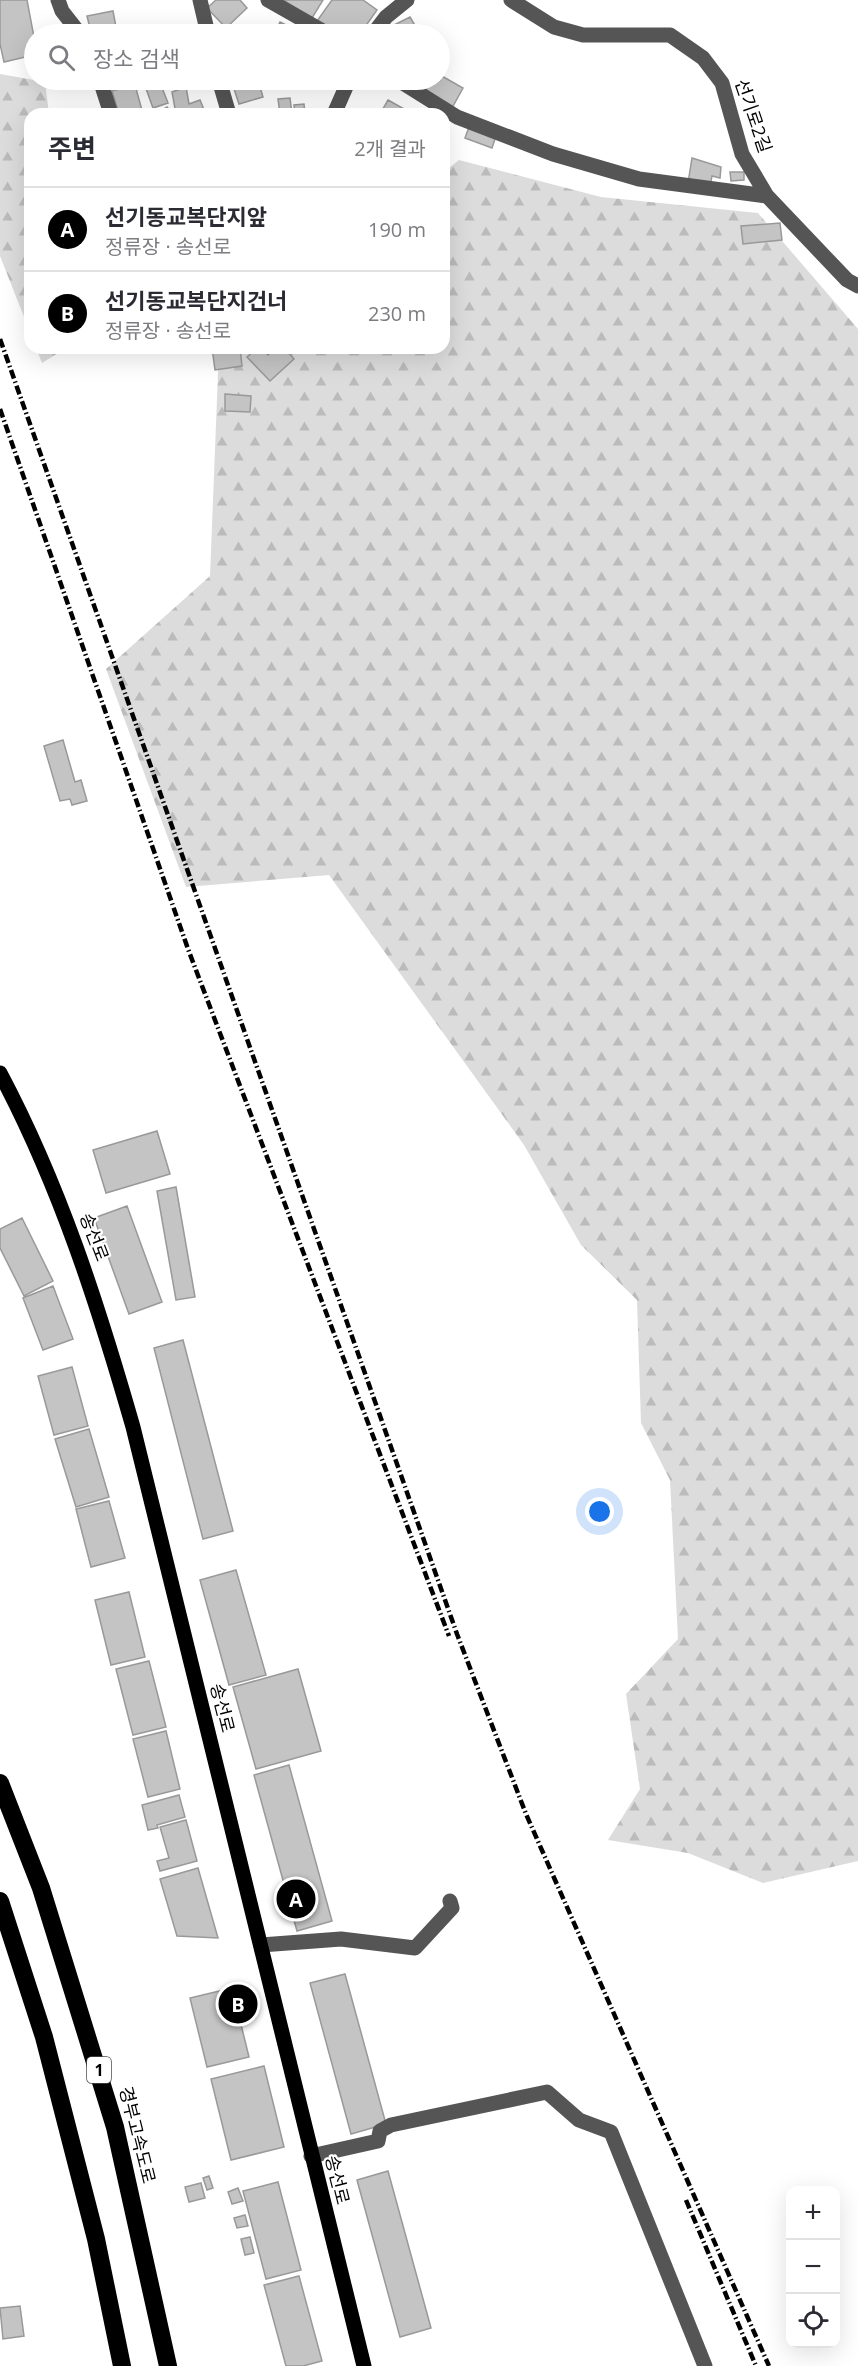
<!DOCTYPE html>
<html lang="ko">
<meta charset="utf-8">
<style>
:root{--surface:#fff;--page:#f2f2f3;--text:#2b2b33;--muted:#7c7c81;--line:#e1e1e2;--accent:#000}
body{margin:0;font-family:"Open Sans","Noto Sans KR",sans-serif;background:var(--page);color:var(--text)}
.controls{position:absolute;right:18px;bottom:18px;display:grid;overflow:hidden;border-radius:12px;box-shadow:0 6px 24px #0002}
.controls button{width:54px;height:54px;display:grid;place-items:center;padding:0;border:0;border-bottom:2px solid var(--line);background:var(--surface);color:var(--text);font:30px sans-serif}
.you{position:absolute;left:600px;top:1512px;width:21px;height:21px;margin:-15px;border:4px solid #fff;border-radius:50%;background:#1a73e8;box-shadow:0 0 0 9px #1a73e833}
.badge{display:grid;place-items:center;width:39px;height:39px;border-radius:50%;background:var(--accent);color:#fff;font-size:20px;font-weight:700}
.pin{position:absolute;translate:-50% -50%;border:3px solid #fff;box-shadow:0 2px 6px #0006}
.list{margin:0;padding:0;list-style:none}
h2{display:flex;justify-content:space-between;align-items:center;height:78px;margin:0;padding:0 24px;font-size:26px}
h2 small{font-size:20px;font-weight:400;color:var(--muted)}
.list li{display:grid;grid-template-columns:39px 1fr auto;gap:18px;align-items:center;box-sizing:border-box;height:84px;padding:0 24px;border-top:2px solid var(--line)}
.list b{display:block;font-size:22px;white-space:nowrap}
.list p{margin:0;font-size:20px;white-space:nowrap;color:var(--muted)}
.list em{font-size:20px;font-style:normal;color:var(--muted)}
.icon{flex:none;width:33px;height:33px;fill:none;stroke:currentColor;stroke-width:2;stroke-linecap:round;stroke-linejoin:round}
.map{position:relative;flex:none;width:858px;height:2366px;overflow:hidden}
.search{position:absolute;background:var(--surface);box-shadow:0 6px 24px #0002;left:24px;top:24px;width:426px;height:66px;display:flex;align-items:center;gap:15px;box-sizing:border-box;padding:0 21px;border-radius:33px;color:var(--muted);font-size:22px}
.panel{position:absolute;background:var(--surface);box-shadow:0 6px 24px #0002;left:24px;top:108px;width:426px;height:246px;border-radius:18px}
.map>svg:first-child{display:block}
.forest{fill:url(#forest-firs)}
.building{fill:#c4c4c4;stroke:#999;stroke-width:1.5}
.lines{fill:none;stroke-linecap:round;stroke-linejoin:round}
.minor{stroke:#555;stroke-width:15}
.major{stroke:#000;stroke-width:15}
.highway{stroke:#000;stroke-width:18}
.rail{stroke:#000;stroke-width:4.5;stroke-dasharray:9 3 1.5 3;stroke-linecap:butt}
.labels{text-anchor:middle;stroke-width:4.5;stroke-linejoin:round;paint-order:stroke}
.shield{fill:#fff;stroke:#4c4c4c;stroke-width:1.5}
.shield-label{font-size:16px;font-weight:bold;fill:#000}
.street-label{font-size:18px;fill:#000;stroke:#fff}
</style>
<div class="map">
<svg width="858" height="2366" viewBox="0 0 858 2366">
<defs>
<pattern id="forest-firs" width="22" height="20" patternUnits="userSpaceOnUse" patternTransform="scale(1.5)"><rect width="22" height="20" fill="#dcdcdc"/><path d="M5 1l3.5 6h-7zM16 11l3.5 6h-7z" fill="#bbb"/></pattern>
</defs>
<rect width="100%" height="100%" fill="#fff"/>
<path class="forest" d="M0,74L45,82L49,114H30V332L0,256Z
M459,160L601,197L758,213L858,329V1861L763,1883L688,1853L608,1840L640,1789L626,1694L678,1639L670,1480L641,1423L637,1300L581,1245L524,1145L329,875L186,887L106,669L210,576L219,348H444V172Z
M36,348H66L42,363Z"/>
<path class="building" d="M0,0H27L34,37V55L4,62L0,44Z
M216,0H240L247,8L226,28L207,8Z
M283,0H323L312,18Z
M332,0H363L377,10L360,34H336L317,21Z
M113,11L116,27L91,32L87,16Z
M410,17L420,34H397L392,26Z
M280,22L304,34H274Z
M440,75L463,88L452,108L415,88L419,80H440Z
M154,80H159L168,103L153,108L144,83Z
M231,80H258L263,97L239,104Z
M281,80H321L319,89L281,83Z
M135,85L143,114H119L112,91Z
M186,87L189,104L200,100L205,112L176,114L172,92Z
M290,98L292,114H280L278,99Z
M388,100L406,110L404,114H380Z
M304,104L305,114H295L294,105Z
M167,107L172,114H156Z
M469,127L496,136L492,148L465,138Z
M692,158L721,167L720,178L712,176L710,186L688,183Z
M730,172H744V180L731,181Z
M780,223L782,240L743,244L741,226Z
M212,348H240L242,366L215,370Z
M257,348H261L268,355L276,348H284L294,359L270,381L247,357Z
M225,394L251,396L250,412L225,411Z
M63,740L75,782L81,780L87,801L72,805L70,799L60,801L44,746Z
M157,1131L170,1174L106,1193L93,1150Z
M176,1187L195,1297L176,1300L157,1191Z
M127,1206L162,1302L129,1314L94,1218Z
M22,1218L53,1281L24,1296L0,1248V1229Z
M53,1286L73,1339L43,1350L23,1298Z
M183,1340L233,1531L203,1539L154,1348Z
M72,1367L88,1426L54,1435L38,1376Z
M89,1429L109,1497L76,1507L55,1439Z
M109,1501L125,1558L91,1567L76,1509Z
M236,1570L266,1675L229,1685L200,1580Z
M129,1592L145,1657L111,1665L95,1600Z
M149,1661L166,1727L133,1735L116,1669Z
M298,1669L321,1751L256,1769L233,1687Z
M166,1731L180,1789L148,1797L133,1739Z
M289,1765L332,1921L297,1931L254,1775Z
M179,1795L185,1817L157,1825L158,1828L148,1830L142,1805Z
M186,1820L197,1861L160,1871L157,1861L169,1858L160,1827Z
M198,1868L218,1938L177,1936L160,1879Z
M345,1974L386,2124L351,2134L310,1983Z
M232,1988L249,2057L207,2067L190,1998Z
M264,2066L284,2147L231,2160L211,2079Z
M388,2171L431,2328L400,2337L357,2180Z
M209,2176L213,2188L207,2190L203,2178Z
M278,2182L301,2270L266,2279L243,2191Z
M201,2183L205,2198L189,2202L185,2187Z
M238,2188L243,2201L232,2204L228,2192Z
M245,2215L248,2226L237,2228L234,2218Z
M250,2237L254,2253L245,2255L241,2239Z
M299,2276L322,2361L303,2366H286L264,2285Z
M20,2306L24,2336L3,2339L0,2308Z"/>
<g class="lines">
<path class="minor" d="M58,0L62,11L80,34
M200,0L208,34
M268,0L328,34
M511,0L554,27L583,35H670L703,58L722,83L742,154L767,196L847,280L858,286
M373,34L386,17L407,0
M100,80L111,114
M219,80L229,114
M398,80L457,117L553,154L639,179L767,196
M334,114L349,80
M261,1945L341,1939L415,1948L452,1908L450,1901
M311,2156L378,2141L380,2131L391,2125L547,2092L579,2120L611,2132L705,2366"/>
<path class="major" d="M0,1073C60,1186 98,1305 133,1427L364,2366"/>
<path class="highway" d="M0,1783L41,1888L115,2127L168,2366
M0,1901L44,2037L96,2239L122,2366"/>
<path class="rail" d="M0,339L457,1634L526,1814L769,2366
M0,409L188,949L449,1636
M686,2200L756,2366"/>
</g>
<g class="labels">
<rect class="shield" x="87" y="2057" width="24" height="26" rx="4.5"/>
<g class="shield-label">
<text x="99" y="2076">1</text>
</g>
<g class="street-label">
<text transform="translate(753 116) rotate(71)" y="6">선기로2길</text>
<text transform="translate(94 1237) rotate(69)" y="6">송선로</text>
<text transform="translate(222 1708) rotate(76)" y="6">송선로</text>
<text transform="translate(137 2135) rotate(76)" y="6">경부고속도로</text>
<text transform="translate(337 2180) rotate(76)" y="6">송선로</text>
</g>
</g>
</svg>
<div class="controls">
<button>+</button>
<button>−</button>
<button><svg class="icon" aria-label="locate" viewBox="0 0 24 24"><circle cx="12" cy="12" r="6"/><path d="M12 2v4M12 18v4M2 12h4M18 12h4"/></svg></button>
</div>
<div class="you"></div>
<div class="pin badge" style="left:296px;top:1899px">A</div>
<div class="pin badge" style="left:238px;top:2004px">B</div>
<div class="search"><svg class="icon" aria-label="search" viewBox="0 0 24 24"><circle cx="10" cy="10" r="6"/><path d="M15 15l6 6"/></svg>장소 검색</div>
<section class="panel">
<h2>주변<small>2개 결과</small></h2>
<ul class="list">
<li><span class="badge">A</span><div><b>선기동교복단지앞</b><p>정류장 · 송선로</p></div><em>190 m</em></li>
<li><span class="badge">B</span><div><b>선기동교복단지건너</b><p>정류장 · 송선로</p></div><em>230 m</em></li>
</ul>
</section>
</div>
